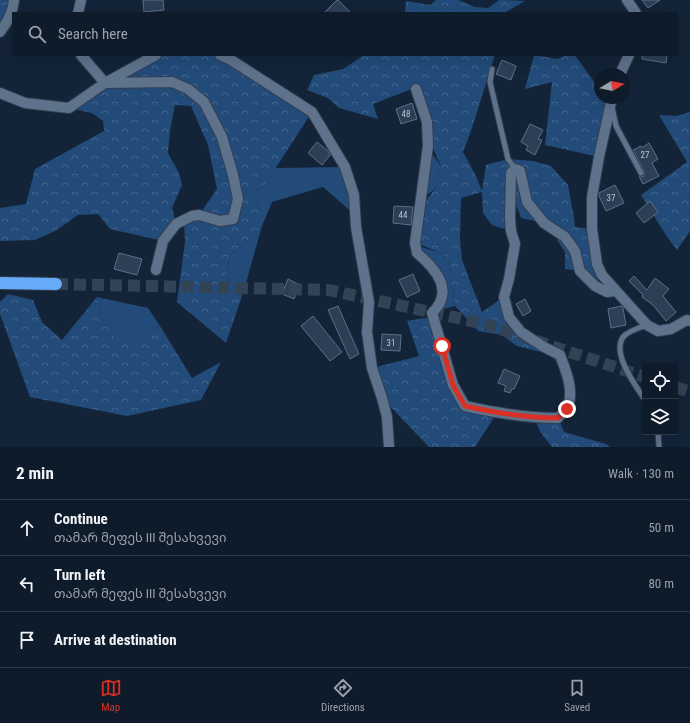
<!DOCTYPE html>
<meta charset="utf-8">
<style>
:root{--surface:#0e1b2a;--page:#1c2836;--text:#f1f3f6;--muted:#9ba1a8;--line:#2e3947;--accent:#d93025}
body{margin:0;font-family:"Roboto Condensed","Noto Sans Georgian",sans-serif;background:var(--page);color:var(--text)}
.controls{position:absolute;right:12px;bottom:12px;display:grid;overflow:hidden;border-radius:0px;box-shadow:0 4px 16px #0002}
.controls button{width:36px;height:36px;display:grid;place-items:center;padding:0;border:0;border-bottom:1px solid var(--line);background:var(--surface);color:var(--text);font:20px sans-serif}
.compass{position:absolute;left:594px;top:68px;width:36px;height:36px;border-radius:50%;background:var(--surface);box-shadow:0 4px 16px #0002;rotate:80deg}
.stop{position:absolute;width:12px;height:12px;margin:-9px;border:3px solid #d93025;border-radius:50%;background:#fff}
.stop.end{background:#d93025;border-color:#fff;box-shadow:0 1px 4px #0008}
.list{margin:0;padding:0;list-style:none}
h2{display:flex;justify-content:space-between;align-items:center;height:52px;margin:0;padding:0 16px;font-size:17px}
h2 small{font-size:13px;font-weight:400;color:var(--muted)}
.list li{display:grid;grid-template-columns:26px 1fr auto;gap:12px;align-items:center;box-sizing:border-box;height:56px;padding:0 16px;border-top:1px solid var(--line)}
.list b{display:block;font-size:15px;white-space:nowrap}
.list p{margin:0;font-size:13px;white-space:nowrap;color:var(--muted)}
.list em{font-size:13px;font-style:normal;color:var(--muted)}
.icon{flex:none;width:22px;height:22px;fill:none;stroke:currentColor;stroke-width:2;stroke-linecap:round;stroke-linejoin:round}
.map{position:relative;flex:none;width:690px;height:447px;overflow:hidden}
.search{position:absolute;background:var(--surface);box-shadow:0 4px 16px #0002;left:12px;right:12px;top:12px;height:44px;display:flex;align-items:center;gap:10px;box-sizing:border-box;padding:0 14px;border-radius:0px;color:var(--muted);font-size:15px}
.sheet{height:220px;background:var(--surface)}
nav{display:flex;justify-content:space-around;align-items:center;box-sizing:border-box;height:56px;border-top:1px solid var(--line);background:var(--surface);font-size:11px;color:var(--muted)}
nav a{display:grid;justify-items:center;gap:2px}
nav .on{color:var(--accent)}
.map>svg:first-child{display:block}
.green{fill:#224b79}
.forest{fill:url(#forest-crowns)}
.building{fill:#2d3f55;stroke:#5b6f87}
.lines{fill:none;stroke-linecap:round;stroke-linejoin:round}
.highway-tunnel{stroke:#324356;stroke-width:12;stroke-dasharray:12 6;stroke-linecap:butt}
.lane-casing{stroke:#333e50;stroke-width:7}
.street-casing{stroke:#333e50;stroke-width:12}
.highway-casing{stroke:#333e50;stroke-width:14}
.lane{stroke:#5e728b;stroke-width:5}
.street{stroke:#5e728b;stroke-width:10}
.highway{stroke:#67aaf8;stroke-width:12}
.route{stroke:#d93025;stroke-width:5}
.labels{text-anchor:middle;stroke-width:3;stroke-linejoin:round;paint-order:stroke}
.number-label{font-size:9px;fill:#b6c4d4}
</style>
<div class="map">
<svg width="690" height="447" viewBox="0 0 690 447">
<defs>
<pattern id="forest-crowns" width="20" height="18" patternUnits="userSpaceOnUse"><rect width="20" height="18" fill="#224b79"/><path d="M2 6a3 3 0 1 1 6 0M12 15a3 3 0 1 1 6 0" fill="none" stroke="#42658d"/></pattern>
</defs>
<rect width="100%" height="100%" fill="#132438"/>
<path class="green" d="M429,149L441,166L435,189L424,197Z
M345,167L355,215L323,187L272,202L262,226L244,290L233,285L226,275L230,255L249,241L261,210L252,193L264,186L274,168Z
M418,246L438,252L448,258L455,306L439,310L444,291Z
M97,297L148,308L160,326L129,342L114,338L102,319Z"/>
<path class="forest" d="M0,0H14L0,32Z
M436,0H458L475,7L488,8L499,0L525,1L504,13H405L406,1L430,5Z
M156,55H220L312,112L264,186L252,193L261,210L262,226L249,241L230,255L226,275L233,285L244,290L226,343L177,302L185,242L184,220L199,215L217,189L208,145L191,106L175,105L170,130L168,153L179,173L182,185L172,208L176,224L163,241L110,229L98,214L78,215L55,231L35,240L0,241V208L26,204L35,169L104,131L103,121L92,113L69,108Z
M364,55H495C484,87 476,120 463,152L475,174L482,191L486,165L508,159L533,161L551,166L568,185L574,218L575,227L591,229L601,275L595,286L580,271L565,269V252L557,240L565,237L544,223L521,218L511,190V231L492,225L483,213L482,192L461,198L460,239L462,260L482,312L504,297L509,317L560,355L567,372L549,354L517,346L502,335L478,331L455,306L448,258L438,252L417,243L422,205L435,189L441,166L431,144L417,87L373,104L378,119L339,108L328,98L307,90L314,75L343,69Z
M534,55L558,59L566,55H575L600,90V98H606L609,103L599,157L545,145L552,82L525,89Z
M690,112V231L677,250C663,233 653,213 641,195L687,162L659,115L676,116Z
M8,294L33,300L42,322L62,340L97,297L102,319L114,337L129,342L160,326L192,378L221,362L201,400L127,416L30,397L0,314V302Z
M431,317L465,406L497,413L475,447H429L382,398L372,368L419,356L407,321Z
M534,418H558L564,432L606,444L610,447H552L541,433Z"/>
<path class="building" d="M143,0H163L164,10L144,12Z
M338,0L351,13H324L337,0Z
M642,0H660L648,8Z
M642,55H667L666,63L642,59Z
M502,60L516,66L511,80L496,74Z
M412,103L417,119L401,124L396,109Z
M530,124L543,130L538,139L542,140L535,155L526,150L528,146L521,142Z
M317,142L328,151L330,155L322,165L308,153Z
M649,143L658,159L652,163L659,176L643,184L639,176L643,177L645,173L633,150L641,146L642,148Z
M615,185L624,203L606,211L599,196V193Z
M650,201L658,212L644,223L636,213Z
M394,206L413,207L411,225L393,223Z
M119,253L142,259L137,275L114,269Z
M413,274L420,291L407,297L399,280Z
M634,276L647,290L655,278L669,289L663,296L676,312L666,321L653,305L642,297L643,295L629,281Z
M288,279L300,285L294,299L282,294Z
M525,299L531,311L523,316L516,304Z
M338,306L359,354L350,359L328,310Z
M621,306L623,308L626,325L611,328L608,309Z
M313,316L342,352L330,361L301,326Z
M382,334L401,335L400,351L381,350Z
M504,369L520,376L514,389H512L510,393L504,391L506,386L498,383Z"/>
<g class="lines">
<path class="highway-tunnel" d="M56,284L329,290L485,324L645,377
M675,387L690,392"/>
<defs>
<path id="lane" d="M492,69L490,82L508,159L515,169
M612,107L616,126L641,173
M645,400C636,386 610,352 624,336C628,332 641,327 647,325
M658,432L659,447"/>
<path id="street" d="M627,0L636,13
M78,13L81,0
M0,32C7,23 13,12 14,0
M81,55L105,83L172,82L188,89L204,102L222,137L233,175L238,199L233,219L220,221L199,215L192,216L176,224L163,241L156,270
M220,55L231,60L312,112L345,167L354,195L356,227L369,302L367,332L372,368L382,398L387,417L389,447
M620,74L629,55
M416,89L427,122L428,146L415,243L417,253C436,269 455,291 432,313L453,385L465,406C496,413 525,418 558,418C560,415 565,412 567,409C575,392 566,371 560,355L544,347L521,332L509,317L504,297L509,279L515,244L511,231L510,218L511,173L515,169L520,171L527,202L544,223L565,237L575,251L580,271L595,286L607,292L615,291
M0,93L25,103L69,108L105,83L156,55
M612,98L599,157L592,197V229L597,264L602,275L647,325L658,331L671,329L687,320L690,321"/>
<path id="highway" d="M0,283L56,284"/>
</defs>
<use href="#lane" class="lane-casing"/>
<use href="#street" class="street-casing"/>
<use href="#highway" class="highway-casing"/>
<use href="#lane" class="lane"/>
<use href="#street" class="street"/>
<use href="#highway" class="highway"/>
</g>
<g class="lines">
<path class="route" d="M442,346L453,385L465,406C496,413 525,418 558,418L567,409"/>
</g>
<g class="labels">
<g class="number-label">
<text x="406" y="117">48</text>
<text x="645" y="158">27</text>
<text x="611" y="201">37</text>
<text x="403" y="218">44</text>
<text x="391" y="346">31</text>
</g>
</g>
</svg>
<div class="controls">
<button><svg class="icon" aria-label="locate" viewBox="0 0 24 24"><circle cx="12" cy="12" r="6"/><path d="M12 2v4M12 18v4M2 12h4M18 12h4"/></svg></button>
<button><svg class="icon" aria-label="layers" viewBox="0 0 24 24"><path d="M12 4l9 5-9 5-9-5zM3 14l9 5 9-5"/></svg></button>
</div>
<svg class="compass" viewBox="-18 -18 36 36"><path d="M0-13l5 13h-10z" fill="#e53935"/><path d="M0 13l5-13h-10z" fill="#9ba1a8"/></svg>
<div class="stop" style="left:442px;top:346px"></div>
<div class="stop end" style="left:567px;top:409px"></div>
<div class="search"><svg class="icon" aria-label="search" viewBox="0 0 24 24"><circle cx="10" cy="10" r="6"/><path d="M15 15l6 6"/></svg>Search here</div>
</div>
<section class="sheet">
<h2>2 min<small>Walk · 130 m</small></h2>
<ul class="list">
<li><svg class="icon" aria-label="ahead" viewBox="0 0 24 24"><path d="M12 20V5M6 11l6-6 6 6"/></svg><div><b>Continue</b><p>თამარ მეფეს III შესახვევი</p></div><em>50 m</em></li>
<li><svg class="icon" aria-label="left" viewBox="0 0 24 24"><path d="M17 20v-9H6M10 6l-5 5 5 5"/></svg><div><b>Turn left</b><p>თამარ მეფეს III შესახვევი</p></div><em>80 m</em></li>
<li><svg class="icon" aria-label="arrive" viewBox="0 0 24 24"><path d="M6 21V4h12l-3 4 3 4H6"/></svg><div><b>Arrive at destination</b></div></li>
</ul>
</section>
<nav>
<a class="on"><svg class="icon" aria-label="map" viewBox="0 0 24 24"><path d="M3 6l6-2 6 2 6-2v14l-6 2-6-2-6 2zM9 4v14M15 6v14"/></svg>Map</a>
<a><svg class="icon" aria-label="directions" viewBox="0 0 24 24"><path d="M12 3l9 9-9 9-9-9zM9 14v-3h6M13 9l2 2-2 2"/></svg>Directions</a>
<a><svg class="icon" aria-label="saved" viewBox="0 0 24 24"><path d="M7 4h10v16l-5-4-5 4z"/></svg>Saved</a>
</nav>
